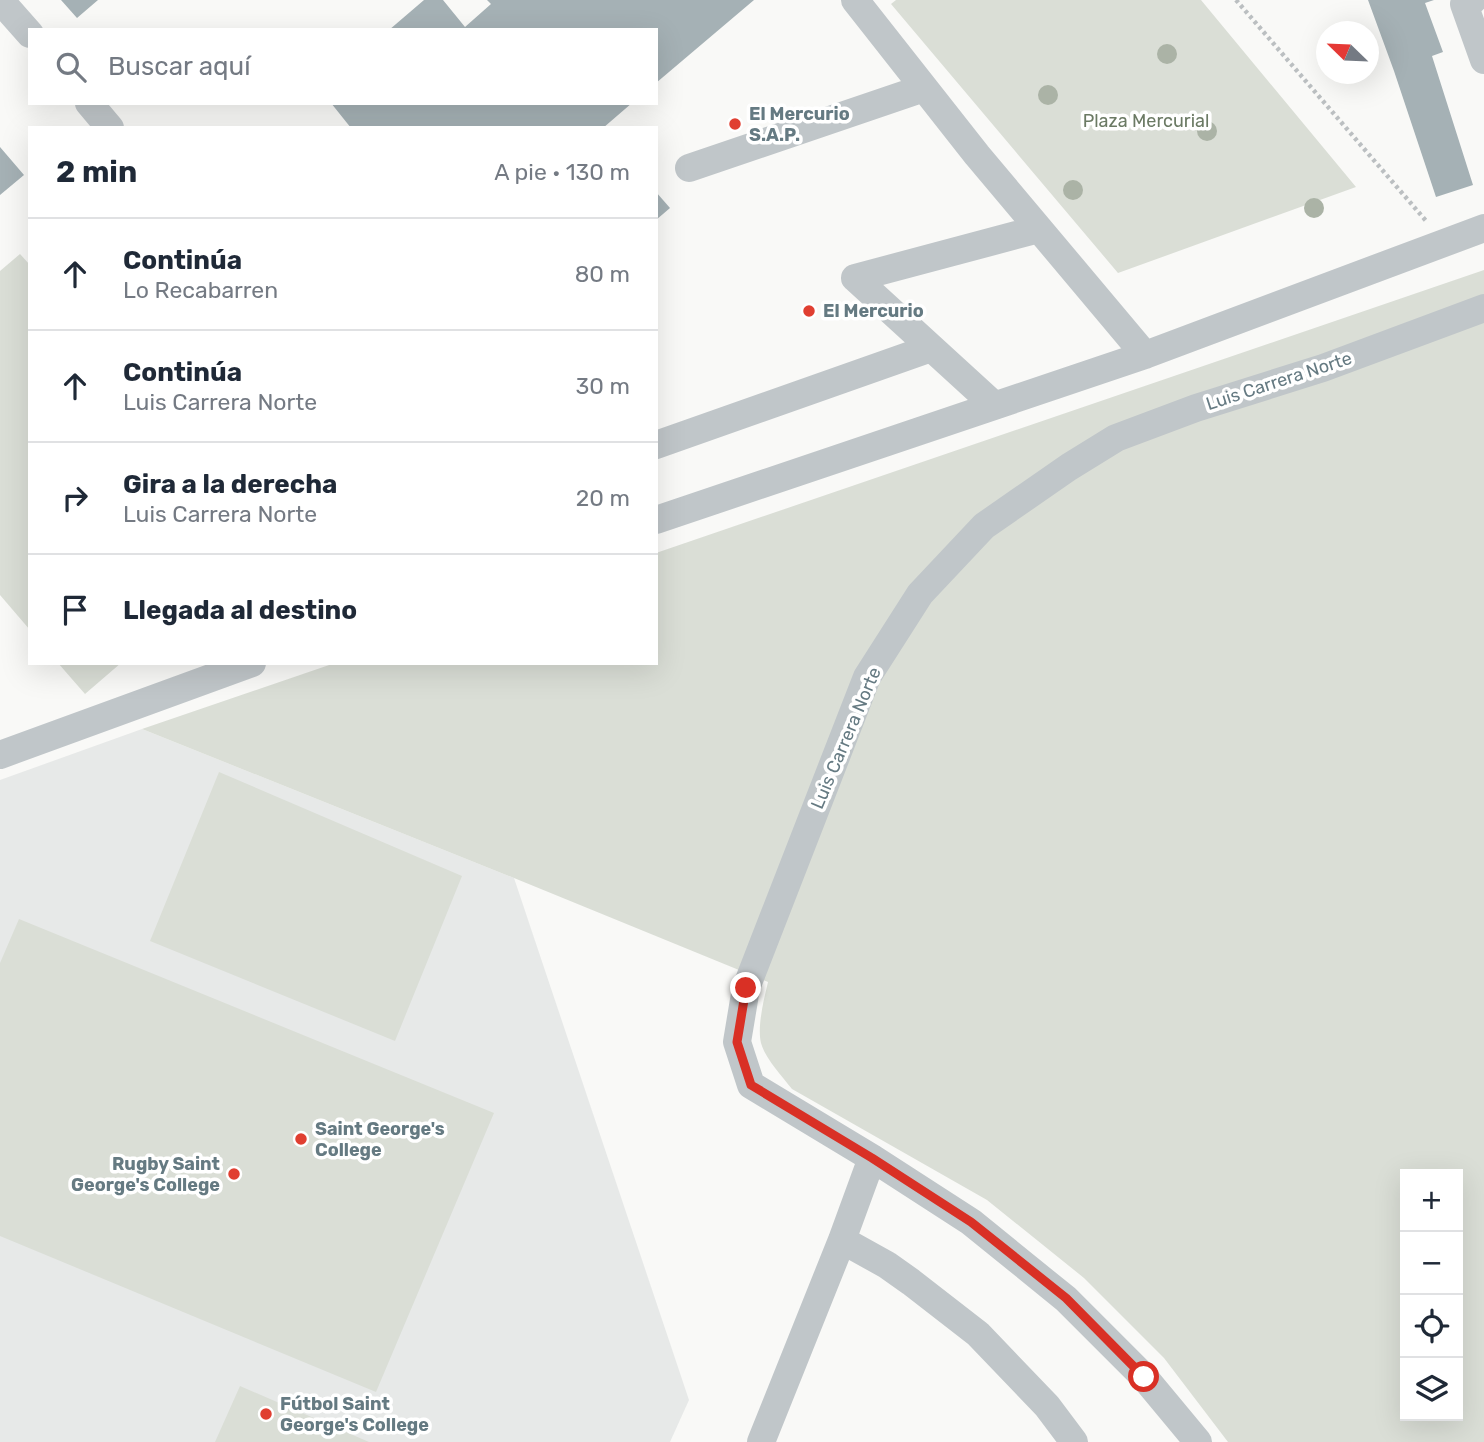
<!DOCTYPE html>
<html lang="es">
<meta charset="utf-8">
<style>
:root{--surface:#fff;--page:#f2f2f3;--text:#1f2937;--muted:#747a83;--line:#e0e1e3}
body{margin:0;font-family:Rubik,sans-serif;background:var(--page);color:var(--text)}
.controls{position:absolute;right:21px;bottom:21px;display:grid;overflow:hidden;border-radius:0px;box-shadow:0 7px 28px #0002}
.controls button{width:63px;height:63px;display:grid;place-items:center;padding:0;border:0;border-bottom:2px solid var(--line);background:var(--surface);color:var(--text);font:35px sans-serif}
.compass{position:absolute;left:1316px;top:21px;width:63px;height:63px;border-radius:50%;background:var(--surface);box-shadow:0 7px 28px #0002;rotate:293deg}
.stop{position:absolute;width:21px;height:21px;margin:-16px;border:5px solid #d93025;border-radius:50%;background:#fff}
.stop.end{background:#d93025;border-color:#fff;box-shadow:0 2px 7px #0008}
.list{margin:0;padding:0;list-style:none}
h2{display:flex;justify-content:space-between;align-items:center;height:91px;margin:0;padding:0 28px;font-size:30px}
h2 small{font-size:23px;font-weight:400;color:var(--muted)}
.list li{display:grid;grid-template-columns:46px 1fr auto;gap:21px;align-items:center;box-sizing:border-box;height:112px;padding:0 28px;border-top:2px solid var(--line)}
.list b{display:block;font-size:26px;white-space:nowrap}
.list p{margin:0;font-size:23px;white-space:nowrap;color:var(--muted)}
.list em{font-size:23px;font-style:normal;color:var(--muted)}
.icon{flex:none;width:38px;height:38px;fill:none;stroke:currentColor;stroke-width:2;stroke-linecap:round;stroke-linejoin:round}
.map{position:relative;flex:none;width:1484px;height:1442px;overflow:hidden}
.search{position:absolute;background:var(--surface);box-shadow:0 7px 28px #0002;left:28px;top:28px;width:630px;height:77px;display:flex;align-items:center;gap:18px;box-sizing:border-box;padding:0 24px;border-radius:0px;color:var(--muted);font-size:26px}
.panel{position:absolute;background:var(--surface);box-shadow:0 7px 28px #0002;left:28px;top:126px;width:630px;height:539px;border-radius:0px}
.map>svg:first-child{display:block}
.built{fill:#e7e9e8}
.green{fill:#daded6;fill-rule:evenodd}
.building{fill:#a5b1b5}
.lines{fill:none;stroke-linecap:round;stroke-linejoin:round}
.path{stroke:#bbbfc1;stroke-width:4.5;stroke-dasharray:3.5 3.5;stroke-linecap:butt}
.minor{stroke:#c0c6c9;stroke-width:28}
.tree{fill:#abb3a6}
.route{stroke:#d93025;stroke-width:9}
.poi-dot{fill:#e03f31;stroke:#fff;stroke-width:2.5}
.labels{text-anchor:middle;stroke-width:7;stroke-linejoin:round;paint-order:stroke}
.poi-label{font-size:18px;font-weight:bold;fill:#657a82;stroke:#fff;text-anchor:start}
.park-label{font-size:18px;fill:#6b7a64;stroke:#fff}
.street-label{font-size:18px;fill:#657a82;stroke:#fff}
</style>
<div class="map">
<svg width="1484" height="1442" viewBox="0 0 1484 1442">
<rect width="100%" height="100%" fill="#f9f9f7"/>
<path class="built" d="M142,729L514,878L689,1400L670,1442H0V780Z"/>
<path class="green" d="M896,0H1201L1356,187L1118,273L891,4Z
M20,254L30,265V630L0,595V271Z
M1484,270V1442H1228L1164,1358L1084,1278L987,1200L792,1089C782,1076 765,1058 761,1043C757,1026 764,999 768,982L514,878L142,729L335,663H656V553ZM1405,1174H1458V1416H1405Z
M58,663H121L85,694Z
M219,772L462,876L395,1041L150,941Z
M19,919L494,1113L376,1392L0,1236V963Z
M240,1386L369,1442H215Z"/>
<path class="building" d="M61,0H98L77,18Z
M424,0H443L465,27L491,4L487,0H754L656,83V30H389Z
M1368,0H1434L1425,3L1443,52L1432,56L1473,185L1436,197L1394,71Z
M331,103H632L603,128H351Z
M0,147L24,175L0,195Z
M656,192L670,208L656,220Z"/>
<g class="lines">
<path class="path" d="M1236,0L1427,222"/>
<path class="minor" d="M0,0L30,34
M855,0L977,155L1145,355
M1473,0L1464,4L1484,60
M89,103L110,128
M689,168L924,88
M855,278L1039,229
M855,278L994,405
M656,445L931,348
M656,520L1145,355L1484,228
M0,755L252,663
M842,1240L887,1265L911,1282L978,1334L1047,1406L1074,1442
M761,1442L842,1240L872,1158
M1198,1442L1144,1377L1066,1299L971,1222L872,1158L751,1085L737,1042L746,988L867,677L920,594L984,526L1069,467L1116,438L1196,408L1323,368L1484,308"/>
</g>
<g class="tree">
<circle cx="1167" cy="54" r="10"/>
<circle cx="1048" cy="95" r="10"/>
<circle cx="1207" cy="131" r="10"/>
<circle cx="1073" cy="190" r="10"/>
<circle cx="1314" cy="208" r="10"/>
</g>
<g class="lines">
<path class="route" d="M746,988L737,1042L751,1085L872,1158L971,1222L1066,1298L1144,1377"/>
</g>
<g class="poi-dot">
<circle cx="735" cy="124" r="7"/>
<circle cx="809" cy="311" r="7"/>
<circle cx="301" cy="1139" r="7"/>
<circle cx="234" cy="1174" r="7"/>
<circle cx="266" cy="1414" r="7"/>
</g>
<g class="labels">
<g class="poi-label">
<text x="749" y="120">El Mercurio<tspan x="749" dy="21">S.A.P.</tspan></text>
<text x="823" y="317">El Mercurio</text>
<text x="315" y="1135">Saint George's<tspan x="315" dy="21">College</tspan></text>
<text x="220" y="1170" text-anchor="end">Rugby Saint<tspan x="220" dy="21">George's College</tspan></text>
<text x="280" y="1410">Fútbol Saint<tspan x="280" dy="21">George's College</tspan></text>
</g>
<g class="park-label">
<text x="1146" y="127">Plaza Mercurial</text>
</g>
<g class="street-label">
<text transform="translate(1279 381) rotate(-18)" y="6">Luis Carrera Norte</text>
<text transform="translate(846 738) rotate(-67)" y="6">Luis Carrera Norte</text>
</g>
</g>
</svg>
<div class="controls">
<button>+</button>
<button>−</button>
<button><svg class="icon" aria-label="locate" viewBox="0 0 24 24"><circle cx="12" cy="12" r="6"/><path d="M12 2v4M12 18v4M2 12h4M18 12h4"/></svg></button>
<button><svg class="icon" aria-label="layers" viewBox="0 0 24 24"><path d="M12 4l9 5-9 5-9-5zM3 14l9 5 9-5"/></svg></button>
</div>
<svg class="compass" viewBox="-18 -18 36 36"><path d="M0-13l5 13h-10z" fill="#e53935"/><path d="M0 13l5-13h-10z" fill="#747a83"/></svg>
<div class="stop" style="left:1144px;top:1377px"></div>
<div class="stop end" style="left:746px;top:988px"></div>
<div class="search"><svg class="icon" aria-label="search" viewBox="0 0 24 24"><circle cx="10" cy="10" r="6"/><path d="M15 15l6 6"/></svg>Buscar aquí</div>
<section class="panel">
<h2>2 min<small>A pie · 130 m</small></h2>
<ul class="list">
<li><svg class="icon" aria-label="ahead" viewBox="0 0 24 24"><path d="M12 20V5M6 11l6-6 6 6"/></svg><div><b>Continúa</b><p>Lo Recabarren</p></div><em>80 m</em></li>
<li><svg class="icon" aria-label="ahead" viewBox="0 0 24 24"><path d="M12 20V5M6 11l6-6 6 6"/></svg><div><b>Continúa</b><p>Luis Carrera Norte</p></div><em>30 m</em></li>
<li><svg class="icon" aria-label="right" viewBox="0 0 24 24"><path d="M7 20v-9h11M14 6l5 5-5 5"/></svg><div><b>Gira a la derecha</b><p>Luis Carrera Norte</p></div><em>20 m</em></li>
<li><svg class="icon" aria-label="arrive" viewBox="0 0 24 24"><path d="M6 21V4h12l-3 4 3 4H6"/></svg><div><b>Llegada al destino</b></div></li>
</ul>
</section>
</div>
